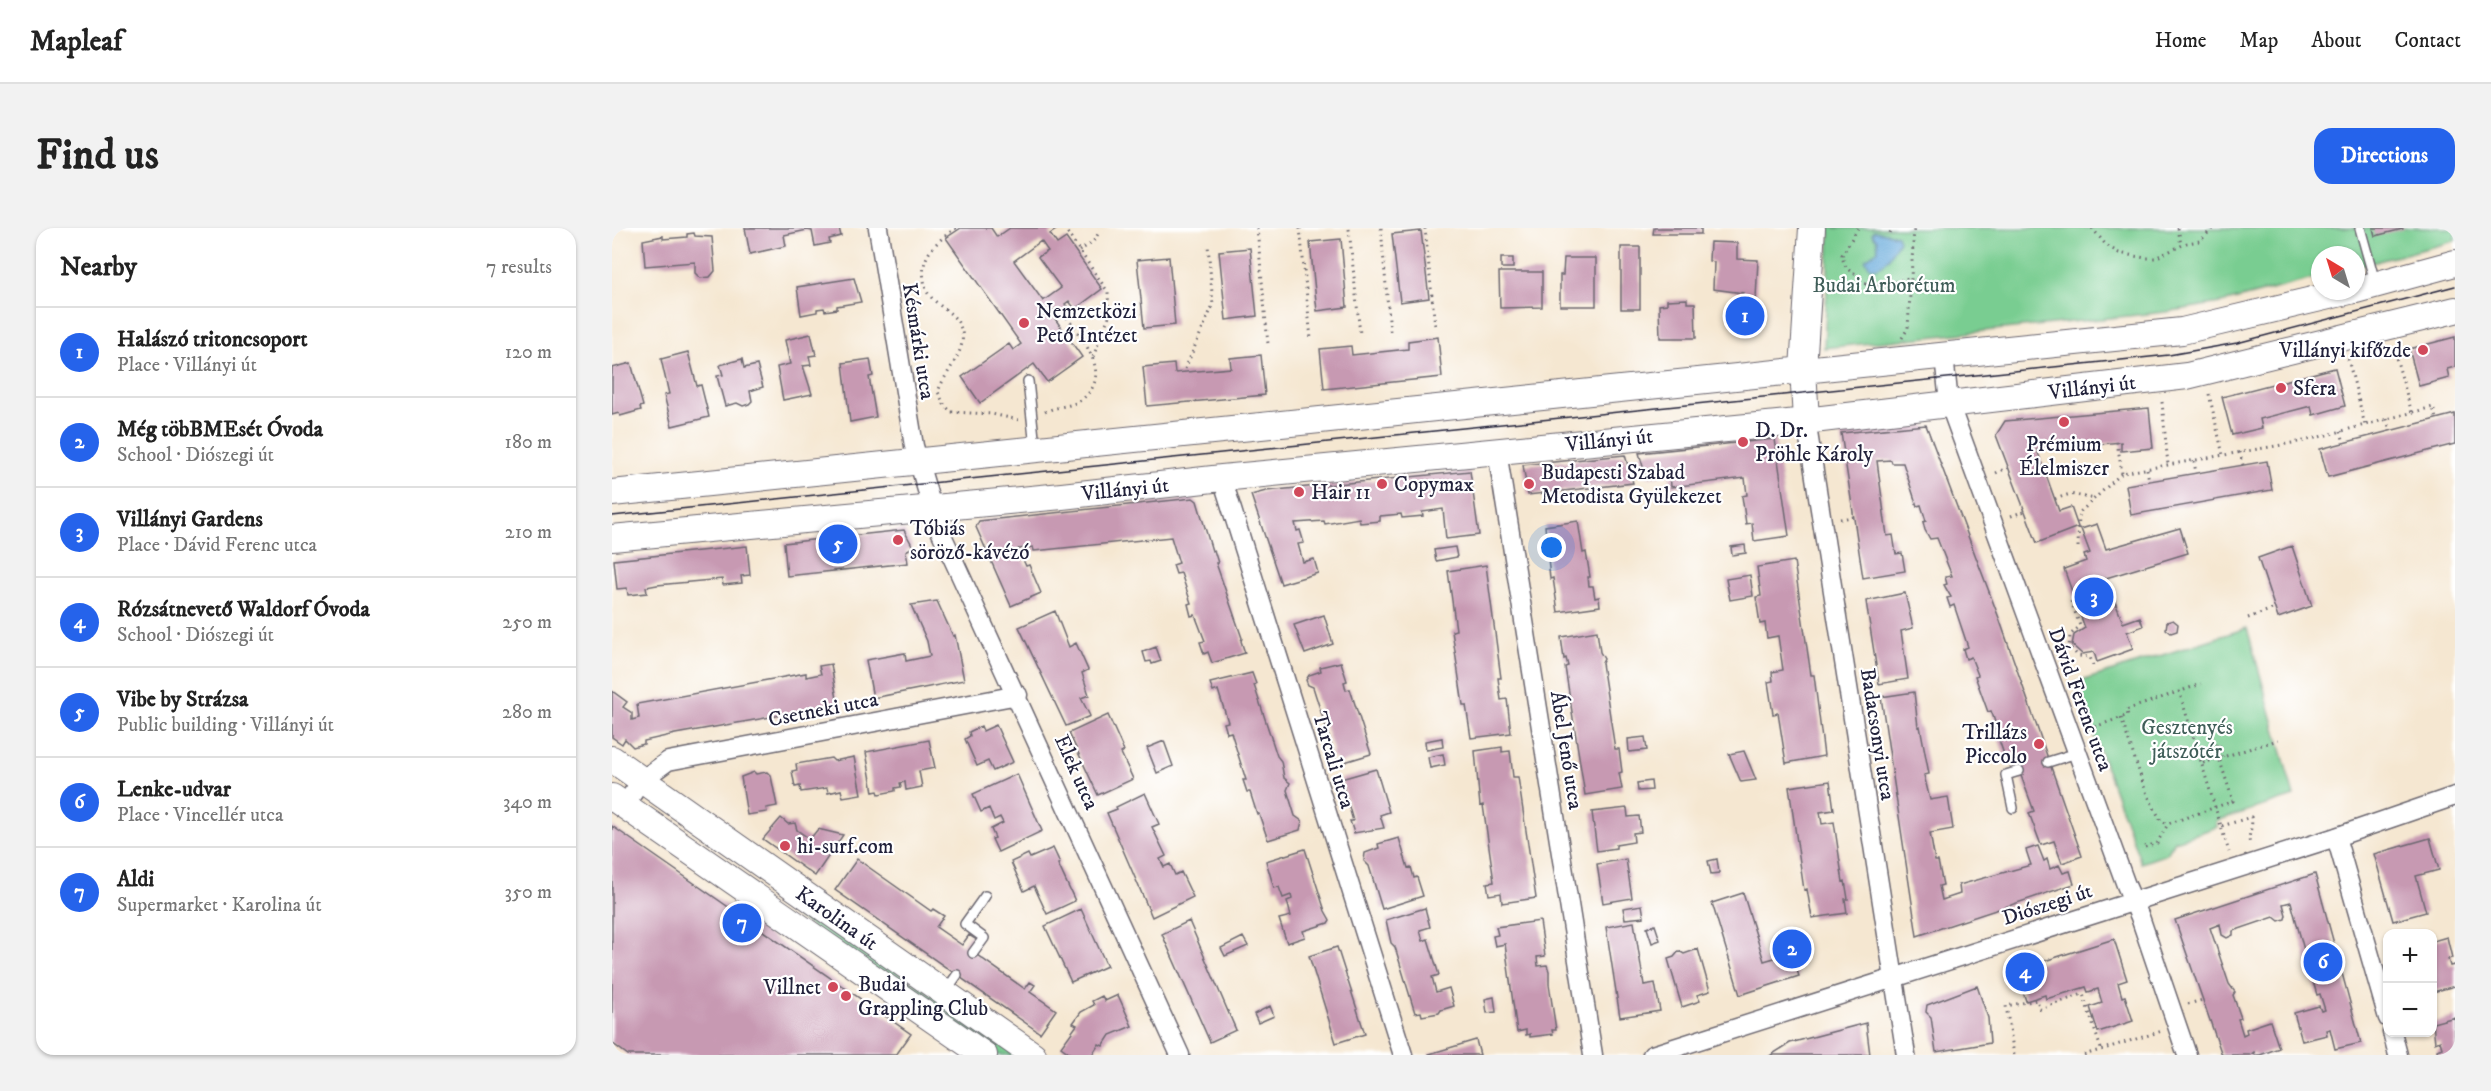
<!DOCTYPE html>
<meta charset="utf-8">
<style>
:root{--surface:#fff;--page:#f2f2f2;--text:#222;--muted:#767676;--line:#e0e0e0;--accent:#2563eb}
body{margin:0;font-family:"IM FELL DW Pica",serif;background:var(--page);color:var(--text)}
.controls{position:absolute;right:18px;bottom:18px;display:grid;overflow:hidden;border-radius:12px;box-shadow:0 2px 4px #0004}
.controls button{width:54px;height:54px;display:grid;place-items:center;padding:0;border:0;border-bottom:2px solid var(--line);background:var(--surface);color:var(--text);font:30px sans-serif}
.compass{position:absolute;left:1699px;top:18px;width:54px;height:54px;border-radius:50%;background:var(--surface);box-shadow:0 2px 4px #0004;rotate:322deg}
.you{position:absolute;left:940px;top:320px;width:21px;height:21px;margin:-15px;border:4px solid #fff;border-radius:50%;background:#1a73e8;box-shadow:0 0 0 9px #1a73e833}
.badge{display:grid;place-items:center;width:39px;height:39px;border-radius:50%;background:var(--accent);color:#fff;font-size:20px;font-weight:700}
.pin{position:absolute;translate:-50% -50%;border:3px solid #fff;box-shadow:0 2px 6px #0006}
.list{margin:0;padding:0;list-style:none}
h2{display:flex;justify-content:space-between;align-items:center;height:78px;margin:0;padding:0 24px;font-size:26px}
h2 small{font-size:20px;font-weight:400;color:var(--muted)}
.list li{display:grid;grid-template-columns:39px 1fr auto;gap:18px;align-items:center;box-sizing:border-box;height:90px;padding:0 24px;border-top:2px solid var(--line)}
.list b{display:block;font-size:22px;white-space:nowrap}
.list p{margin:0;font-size:20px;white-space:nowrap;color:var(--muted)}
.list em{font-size:20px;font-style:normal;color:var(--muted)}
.map{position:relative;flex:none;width:1843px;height:827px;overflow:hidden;border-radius:18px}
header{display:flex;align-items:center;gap:36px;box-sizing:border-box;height:84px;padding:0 30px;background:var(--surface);border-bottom:2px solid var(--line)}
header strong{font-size:28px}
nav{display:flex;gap:33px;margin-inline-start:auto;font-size:21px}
.intro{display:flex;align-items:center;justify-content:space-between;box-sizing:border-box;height:144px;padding:0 36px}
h1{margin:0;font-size:42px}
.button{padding:15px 27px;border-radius:18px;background:var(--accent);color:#fff;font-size:21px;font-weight:700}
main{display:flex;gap:36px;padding:0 36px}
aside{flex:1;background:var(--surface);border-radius:18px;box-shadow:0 2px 4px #0004}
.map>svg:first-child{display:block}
.green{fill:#79cd91;stroke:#4e7866;stroke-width:1.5}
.water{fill:#65a9da;stroke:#44668a;stroke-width:1.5}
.building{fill:#c799b2;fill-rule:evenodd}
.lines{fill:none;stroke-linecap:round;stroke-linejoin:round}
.lane-casing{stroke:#6c6770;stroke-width:12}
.street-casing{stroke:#6c6770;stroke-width:21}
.secondary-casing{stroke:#6c6770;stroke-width:28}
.path{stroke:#6c6770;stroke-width:3;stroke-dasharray:1.5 4.5;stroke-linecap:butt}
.lane{stroke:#fff;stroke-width:9}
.street{stroke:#fff;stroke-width:18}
.secondary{stroke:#fff;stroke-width:26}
.tram{stroke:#22223b;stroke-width:1.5}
.poi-dot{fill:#d1495b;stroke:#fff;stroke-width:2}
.labels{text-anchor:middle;stroke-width:4.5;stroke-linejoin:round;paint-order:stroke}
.park-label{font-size:21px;fill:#405e59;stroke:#fff}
.poi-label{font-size:21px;fill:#22223b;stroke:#fff;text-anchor:start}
.street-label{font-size:21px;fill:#22223b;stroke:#fff}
</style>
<header>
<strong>Mapleaf</strong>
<nav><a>Home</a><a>Map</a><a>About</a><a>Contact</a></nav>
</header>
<div class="intro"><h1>Find us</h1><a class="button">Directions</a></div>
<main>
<aside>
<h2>Nearby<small>7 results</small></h2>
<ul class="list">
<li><span class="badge">1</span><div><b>Halászó tritoncsoport</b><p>Place · Villányi út</p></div><em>120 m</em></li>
<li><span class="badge">2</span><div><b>Még töbBMEsét Óvoda</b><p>School · Diószegi út</p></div><em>180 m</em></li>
<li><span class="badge">3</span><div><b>Villányi Gardens</b><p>Place · Dávid Ferenc utca</p></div><em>210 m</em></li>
<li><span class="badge">4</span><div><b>Rózsátnevető Waldorf Óvoda</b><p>School · Diószegi út</p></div><em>250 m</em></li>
<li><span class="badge">5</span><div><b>Vibe by Strázsa</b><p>Public building · Villányi út</p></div><em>280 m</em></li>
<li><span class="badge">6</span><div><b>Lenke-udvar</b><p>Place · Vincellér utca</p></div><em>340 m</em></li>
<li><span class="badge">7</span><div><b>Aldi</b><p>Supermarket · Karolina út</p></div><em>350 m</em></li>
</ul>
</aside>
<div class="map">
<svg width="1843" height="827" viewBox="0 0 1843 827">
<rect width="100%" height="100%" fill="#fff"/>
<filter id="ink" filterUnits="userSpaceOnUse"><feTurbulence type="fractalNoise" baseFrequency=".0167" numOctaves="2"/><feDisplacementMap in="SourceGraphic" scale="12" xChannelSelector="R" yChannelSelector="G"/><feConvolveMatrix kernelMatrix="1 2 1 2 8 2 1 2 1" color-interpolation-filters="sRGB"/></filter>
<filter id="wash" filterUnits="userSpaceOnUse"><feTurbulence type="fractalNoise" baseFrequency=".008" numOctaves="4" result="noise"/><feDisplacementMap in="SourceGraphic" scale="24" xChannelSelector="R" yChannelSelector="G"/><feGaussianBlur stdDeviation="1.35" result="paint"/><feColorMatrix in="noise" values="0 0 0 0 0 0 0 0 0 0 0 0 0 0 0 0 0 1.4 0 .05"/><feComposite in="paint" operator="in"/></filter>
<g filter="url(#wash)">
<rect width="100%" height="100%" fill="#f5e7d1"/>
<path class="green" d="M1218,0H1843V13L1744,39V27H1708V49L1614,74L1554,84L1212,120Z
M1635,400L1682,568L1604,593L1605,599L1563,613L1555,626L1529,635L1463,455Z
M175,667L408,827H382L178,684Z"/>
<path class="water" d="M1262,3L1285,7L1287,13C1279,24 1275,41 1259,40L1253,32L1266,22L1265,12L1260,6Z"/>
<g id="blocks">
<path class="building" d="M133,0H227L229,8L217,11L218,15L203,18L200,3L195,2L172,7L174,18L138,26Z
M349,0H379L385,9L398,0H447L438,6L445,16L454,10L490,61L463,81L457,73L453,76L457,82L447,89L442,82L439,85L470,129L435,154L422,136L368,175L350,149L397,116L401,122L409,116L334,10ZM429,13L436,23L426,29L449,60L431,73L402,33Z
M1042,0H1089V6H1041Z
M1761,0H1791V1L1763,8Z
M809,3L817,70L788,74L780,6Z
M82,5L83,8L100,9L103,43L98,49L88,50L83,45V34L33,38L31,12L51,8V11L75,9V6Z
M729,11L735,79L705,83L698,14Z
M1098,14L1125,15V31L1146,32L1144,70L1131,69V65L1101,61L1102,34L1097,33Z
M1009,19H1028V81H1009Z
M638,20L645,88L614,92L607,23Z
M557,29L563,97L532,100L525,32Z
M889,30H901V40H889Z
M952,30H984V78H948V47H951Z
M887,44H930V79L888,80Z
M242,50L249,74L225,78V81L213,83L212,80L205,81V84L189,87L185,59Z
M1075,71V75H1083L1084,110H1048L1047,77L1055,76V72Z
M199,106L204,127L197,128L199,137L191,138L200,166L171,172L165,139L178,136L173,112Z
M826,109L830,149L712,161L708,121L739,118L740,127L796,121V113Z
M1843,109V139L1835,141L1837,150L1807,158L1797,121Z
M76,124L85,158L89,157L97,189L60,198L52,167L57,166L49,131Z
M649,127L653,167L535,178L531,139L562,136L563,145L619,140L618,130Z
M130,131L132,140L145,137L151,159L138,163L140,173L137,176L131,178L125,175L113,178L105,148L111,147L108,137Z
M258,131L261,148L257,149L264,189L238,194L231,135Z
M19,135L31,178L28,179L29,182L8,188L7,185L0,187V140Z
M1723,140L1733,178L1701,187L1699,178L1648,191L1650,200L1620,207L1610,169Z
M1537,180L1541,220L1509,223V214L1425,222L1447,283L1459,279L1466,299L1425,315L1384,207L1393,193Z
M1843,186V216L1716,249L1708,221Z
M1314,197L1387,390L1470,628L1450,635L1442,613L1429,617L1417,585L1422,583L1404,534H1398L1396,528L1393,529L1381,495L1383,494L1381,488L1379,483L1376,484L1363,448L1366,447L1359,429L1354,431L1351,421L1356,419L1342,377L1338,379L1335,370L1339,369L1332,357L1335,356L1333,349L1340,348L1325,310L1318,311L1313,302L1311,294L1314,293L1309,277L1305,278L1291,235H1280L1279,232L1265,233L1275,308L1281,307L1284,326L1290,325L1293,343L1251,350L1229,205Z
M1163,211L1177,308L1142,313L1140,295L1134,296L1130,268L1135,267L1133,250L1059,259L1058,246L1034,249L1027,225Z
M1013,227L1021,255L916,267L911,237Z
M1655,233L1660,262L1519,287L1514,257Z
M858,243L867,307L834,311L831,281L810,284L811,288L790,290L789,286L768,288V293L748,295L747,290L713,296L712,293L683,295L685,303L688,302L692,315L686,316L691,334L702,331L706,345L669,356L639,267L654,263Z
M581,270L585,273L600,323L602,322L606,335H604L630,410L629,413L633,425L600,435L596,424L592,426L588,414L593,413L583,387L579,388L576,376L579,375L569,345L564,346L561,337L567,335L559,309L422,323L421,319L406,321L414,338L417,337L429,365L399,378L364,299L367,293Z
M966,293L971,325L974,324L978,349H976L977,358H981L983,370L987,369L988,378L946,384L941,350L938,351L933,298Z
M1485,296L1494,321L1568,300L1576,325L1494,350L1511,395L1528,389L1531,398L1515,404L1521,421L1485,434L1482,424L1470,426L1460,417L1462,407L1473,400L1452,341L1474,333L1472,327L1478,325L1469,301Z
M292,302L301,319L294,323L296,335L175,348L172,315Z
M1133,317L1134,325L1120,327L1119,319Z
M135,318L138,347L129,348L130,355L111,357L110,351L45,357L34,359L35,365L16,367L15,360L5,361L2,332Z
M1680,318L1700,378L1666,390L1646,330Z
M843,319L845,329L824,333L822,322Z
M1182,333L1199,447H1202L1212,528L1174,535L1166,485L1161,486L1156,454L1161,453L1160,444L1171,442L1166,408L1155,410L1153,395L1148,396L1144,369L1149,368L1145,339Z
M874,337L889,450H886L889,472L895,471L899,505L859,510L854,477H851L840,403L844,402L836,343Z
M1138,347L1141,368L1118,372L1114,351Z
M1293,365L1301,400L1289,403L1296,451L1267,456L1254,373Z
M325,373L341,408L343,407L352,452L261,470L254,432L293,425L294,433L318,428L315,413L299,377Z
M443,383L457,419L464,415L476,442L470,445L477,467L469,470L478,488L454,498L407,399Z
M712,387L721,416L693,426L682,397Z
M1561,392L1566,396L1565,403L1559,405L1554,401L1555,394Z
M985,403L988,424L992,431L990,435L1003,521H1007L1010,544L1007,545L1010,561L973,567L953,439L956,438L954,430L952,431L949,409Z
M544,419L549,433L540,436L539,433L534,434L531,424Z
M729,434L735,453L732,454L734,462L738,461L759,526L726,536L725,532L719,528L721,522L701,459L696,457L694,452L697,447L709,443L708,439Z
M219,436L226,477L63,506L32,513V516L21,519L13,511L10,516L0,509V463L15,474L11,479L20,485V492L27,490L25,476L194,445V449L209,446L207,438Z
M640,445L644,456L642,457L665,528L669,533L672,550L678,555L675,562L683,588L690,593L688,602L656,612L647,586H645L638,564H635L631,552H634L619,504L615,505L612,495L616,494L606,462L601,464L598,455Z
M1302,464L1306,499L1308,498L1317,546L1312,547L1318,572L1336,569L1341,601L1318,605L1323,633H1326L1331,657L1327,658L1330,672L1348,666L1347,657L1419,637L1414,622L1426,618L1432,633L1435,631L1438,641L1447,637L1451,645L1458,643L1462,656L1305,708L1269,469Z
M496,487L512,523L509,525L521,551L486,567L457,505Z
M384,497L401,534L381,543L376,533L365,538L353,511L358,508L357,504L369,498L371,503Z
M1033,509L1035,522L1017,524L1016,511Z
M830,510L831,519L814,522L813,513Z
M317,512L323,540L307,543L310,559L294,562L293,554L288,555L289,559L283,560V563L267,566L266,563L261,564L254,524Z
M552,513L561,538L545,545L535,520Z
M890,519V524L898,523L901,549H906L924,670L890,675L889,665L877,667L875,655L882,654L871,577L868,578L863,523Z
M1132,523L1144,552L1129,554L1117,526Z
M831,526L833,537L818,540L816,529Z
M242,529L249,566L231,569L229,562L216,565L215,560L189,564L188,558L183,559L180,543L185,542L184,536L219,530L222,533Z
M764,541L777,584L768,587L772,600L742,605L738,593H741L729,551Z
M142,544L144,546L155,544L159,548L165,578L154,580L155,584L135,587L129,549Z
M405,546L430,603L386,624L380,611L383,610L379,601L391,595L388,589L382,592L377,580L369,584L361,566Z
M1039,553L1040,562L1026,563L1025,555Z
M1218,553L1222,582L1208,584L1210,596L1222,594L1231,654L1233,653L1236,671H1233L1235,685L1200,690L1195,661L1192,662L1177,559Z
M533,565L547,596L540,599L554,628L548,631L552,639L558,636L563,647L569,644L581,669L540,689L495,585L505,581L504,579Z
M1015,580L1016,589L1027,588L1029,604L1021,605L1022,614L1004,617V620L985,623L980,584Z
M169,590L176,596L183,595L185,602L198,611L206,601L231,607L203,648L151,611Z
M0,598L299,806L284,827H16L0,815Z
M787,610L796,640L799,639L802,650L805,649L811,668L770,681L757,638L752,633L753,625L767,620L766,616Z
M1818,610L1827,642L1804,648L1814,684L1781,693L1762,626Z
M441,620L448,635L446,636L463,673L435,686L422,658L412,663L399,634L416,626L418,630Z
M693,621L713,683L718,692L716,695L691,703L693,709L675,715L667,691L679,688L675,673L680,671L679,667L671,670L667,659L662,660L654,633Z
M245,631L319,683L321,681L332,688L324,699L350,717L357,707L365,712L358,722L413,761L418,754L423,757L418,764L444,782L428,805L223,662Z
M1014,631L1020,670L991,675L985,636Z
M1105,631L1107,645L1099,646L1096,633Z
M1703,646L1749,815L1723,821L1718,801L1714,802L1715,807L1690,813L1682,785L1707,778L1709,783L1713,782L1708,766L1705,767L1698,743H1695V733L1679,674L1671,676L1674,687L1673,691L1667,693L1662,689L1621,703V707L1615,710L1610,707L1608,696L1598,700L1617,756L1623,764L1621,767L1629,790L1626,791L1631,807L1635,805L1634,801L1658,793L1667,820L1648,827H1643L1642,824L1638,827H1610L1563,692Z
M1131,665L1152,733L1179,725L1187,748L1128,767L1100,675Z
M1030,677L1032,689L1013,691L1011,680Z
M813,680L818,699L808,702L811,713L816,711L827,747L820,749L824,764L837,760L842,778L829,782L827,785L810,788L809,784L803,785L783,719L779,715L774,692Z
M469,681L495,738L459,754L433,698Z
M577,693L624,802L598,814L550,706Z
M928,693L933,728L925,729L926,738L935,737L937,743V756L944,802H940L941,806L918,809V806L914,807V802L905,804L893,716L883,718L881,708L886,707L884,699Z
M1022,694L1032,757L1043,755L1048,783L1008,789L994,699Z
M1043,697L1048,712L1040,715L1035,700Z
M631,709L636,718L613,728L609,720Z
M1835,709L1840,730L1836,731L1838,738L1842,737L1843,739V758L1821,764V713Z
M1502,711L1515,752L1506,755L1510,769L1513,768L1521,793L1486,804L1478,779L1490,775L1486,761L1476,764L1474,759L1434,771L1433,767L1414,773L1404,742Z
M725,719L753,806L724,815L697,728Z
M1086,721L1098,763L1085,767L1088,773L1070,779L1056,731L1062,729L1067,723L1072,726Z
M1365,758L1376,790L1378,815L1324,824L1319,789L1314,784L1315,777Z
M506,767L520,798L498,807L491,818L487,816L480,827H460L449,819L465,797L461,795L469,784L482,777L480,773L490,768L493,773Z
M882,769L884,784L875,785L873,771Z
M658,778L662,788L646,795L642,786Z
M1843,789V827H1826L1825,822L1830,820L1828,813L1823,815L1821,795Z
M1254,795L1258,827H1159L1178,815Z
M864,812L868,827H817V826Z"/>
</g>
</g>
<g filter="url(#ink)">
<use href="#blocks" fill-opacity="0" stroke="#6c6770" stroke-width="1.5"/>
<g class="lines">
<defs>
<path id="lane" d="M1748,0L1763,54
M416,153L423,219
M1436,534L1465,525
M1401,580L1394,547L1407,543
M361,725L372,710L353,696L373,668
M334,763L345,747"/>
<path id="street" d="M266,0L302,218L325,296L568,827
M1332,128L1337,175L1514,657L1528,689L1575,827
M1194,192L1294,827
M885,223L981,827
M610,250L791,827
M12,578L30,552L56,533L406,467
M1724,609L1776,790
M1780,804L1786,827
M1040,827L1724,609L1843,568"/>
<path id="secondary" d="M1744,62L1843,35
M1194,192L1191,141L1200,0
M0,265L1570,103L1738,63
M0,310L450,268L610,250L1176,195L1575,148L1843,82
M0,531L421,827
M0,569L372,827"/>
</defs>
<use href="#lane" class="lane-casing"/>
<use href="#street" class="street-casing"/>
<use href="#secondary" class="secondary-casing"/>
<path class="path" d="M344,0C325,13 308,27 312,52C313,59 314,64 319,69C329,81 346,86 350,104C354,125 332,145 326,164L332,176L339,184L380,186L407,192
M452,0L496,64L497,88L481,129
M645,0L656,116
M688,0L699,111
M769,0L778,103
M813,0L823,98
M1246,0L1230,27C1232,37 1234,42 1244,46L1247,55L1271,58L1299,49
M1480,0L1494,17L1507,25L1533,30H1543L1575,15L1588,13L1601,0
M1566,0L1569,17
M737,1L748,106
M1278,5L1280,0
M467,23L481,14L488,3
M1290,110L1296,100L1302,0
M1781,119L1800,185
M1736,131L1753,197
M573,141L601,77L596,17
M1597,166L1611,227
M1550,174L1556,237
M433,184C444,178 459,179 469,172C504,146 468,110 452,85
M1775,191L1778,203
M1729,203L1732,215
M1505,214L1510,245
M1628,224L1631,237
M1582,233L1584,245
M1217,234L1233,232
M1535,241L1537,253
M1384,245L1397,239
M1443,271L1458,266L1483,271
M1399,288L1413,283
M1228,291L1241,289
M1466,319L1467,285L1510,245L1692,213L1821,179L1824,191
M1459,373L1468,398L1458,407L1457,418L1466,428L1478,429L1482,441
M1636,390L1663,380
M1448,422L1460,417
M1567,463L1617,624
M1509,490L1534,564L1549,593L1556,596L1621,573L1607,530
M1477,501L1516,487L1514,482L1589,456
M1607,517L1611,529
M1587,523L1609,516
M1591,535L1666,512
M1610,598L1639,589C1642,600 1635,605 1638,617
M1533,619L1545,615L1556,596
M1576,776L1591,772
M1402,827L1394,778L1425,772L1428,781L1471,766L1489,821
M1472,827L1550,803"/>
<use href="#lane" class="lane"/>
<use href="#street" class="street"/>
<use href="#secondary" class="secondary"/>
<path class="tram" d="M0,288L1557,127L1625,115L1843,58"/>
</g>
</g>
<g class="poi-dot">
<circle cx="412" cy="95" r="6"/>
<circle cx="1811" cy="122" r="6"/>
<circle cx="1669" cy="160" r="6"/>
<circle cx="1452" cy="194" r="6"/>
<circle cx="1131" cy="214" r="6"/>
<circle cx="770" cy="256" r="6"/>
<circle cx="917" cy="256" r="6"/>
<circle cx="687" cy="264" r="6"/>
<circle cx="286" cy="312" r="6"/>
<circle cx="1427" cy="516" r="6"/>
<circle cx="173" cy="618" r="6"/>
<circle cx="221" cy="759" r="6"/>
<circle cx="234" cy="768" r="6"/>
</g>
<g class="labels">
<g class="park-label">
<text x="1272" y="64">Budai Arborétum</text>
<text x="1575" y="506">Gesztenyés<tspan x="1575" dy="24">játszótér</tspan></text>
</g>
<g class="poi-label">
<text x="424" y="90">Nemzetközi<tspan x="424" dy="24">Pető Intézet</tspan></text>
<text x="1799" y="129" text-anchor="end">Villányi kifőzde</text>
<text x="1681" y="167">Sfera</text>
<text x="1143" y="209">D. Dr.<tspan x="1143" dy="24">Pröhle Károly</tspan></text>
<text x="1452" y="223" text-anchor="middle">Prémium<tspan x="1452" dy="24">Élelmiszer</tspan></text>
<text x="929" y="251">Budapesti Szabad<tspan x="929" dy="24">Metodista Gyülekezet</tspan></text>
<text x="782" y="263">Copymax</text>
<text x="699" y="271">Hair 11</text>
<text x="298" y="307">Tóbiás<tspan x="298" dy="24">söröző-kávézó</tspan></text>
<text x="1415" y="511" text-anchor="end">Trillázs<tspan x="1415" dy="24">Piccolo</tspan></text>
<text x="185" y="625">hi-surf.com</text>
<text x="246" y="763">Budai<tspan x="246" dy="24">Grappling Club</tspan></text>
<text x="209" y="766" text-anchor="end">Villnet</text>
</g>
<g class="street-label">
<text transform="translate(307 113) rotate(81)" y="7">Késmárki utca</text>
<text transform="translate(1480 159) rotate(-7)" y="7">Villányi út</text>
<text transform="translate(997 212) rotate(-6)" y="7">Villányi út</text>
<text transform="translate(513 261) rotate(-6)" y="7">Villányi út</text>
<text transform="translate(1469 471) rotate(70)" y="7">Dávid Ferenc utca</text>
<text transform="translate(211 481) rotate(-11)" y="7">Csetneki utca</text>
<text transform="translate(1266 506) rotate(81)" y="7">Badacsonyi utca</text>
<text transform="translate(955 522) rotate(81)" y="7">Ábel Jenő utca</text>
<text transform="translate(722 532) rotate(73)" y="7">Tarcali utca</text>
<text transform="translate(465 544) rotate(66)" y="7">Elek utca</text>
<text transform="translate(1435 676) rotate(-18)" y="7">Diószegi út</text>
<text transform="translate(225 690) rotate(35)" y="7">Karolina út</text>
</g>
</g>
</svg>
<div class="controls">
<button>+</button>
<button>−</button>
</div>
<svg class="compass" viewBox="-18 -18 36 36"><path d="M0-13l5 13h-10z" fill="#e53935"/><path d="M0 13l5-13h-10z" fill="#767676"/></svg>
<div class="you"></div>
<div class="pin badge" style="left:1133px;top:88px">1</div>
<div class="pin badge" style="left:1180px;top:721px">2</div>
<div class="pin badge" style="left:1482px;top:369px">3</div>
<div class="pin badge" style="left:1413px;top:744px">4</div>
<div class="pin badge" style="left:226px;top:316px">5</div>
<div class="pin badge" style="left:1711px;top:734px">6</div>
<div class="pin badge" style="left:130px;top:695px">7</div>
</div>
</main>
